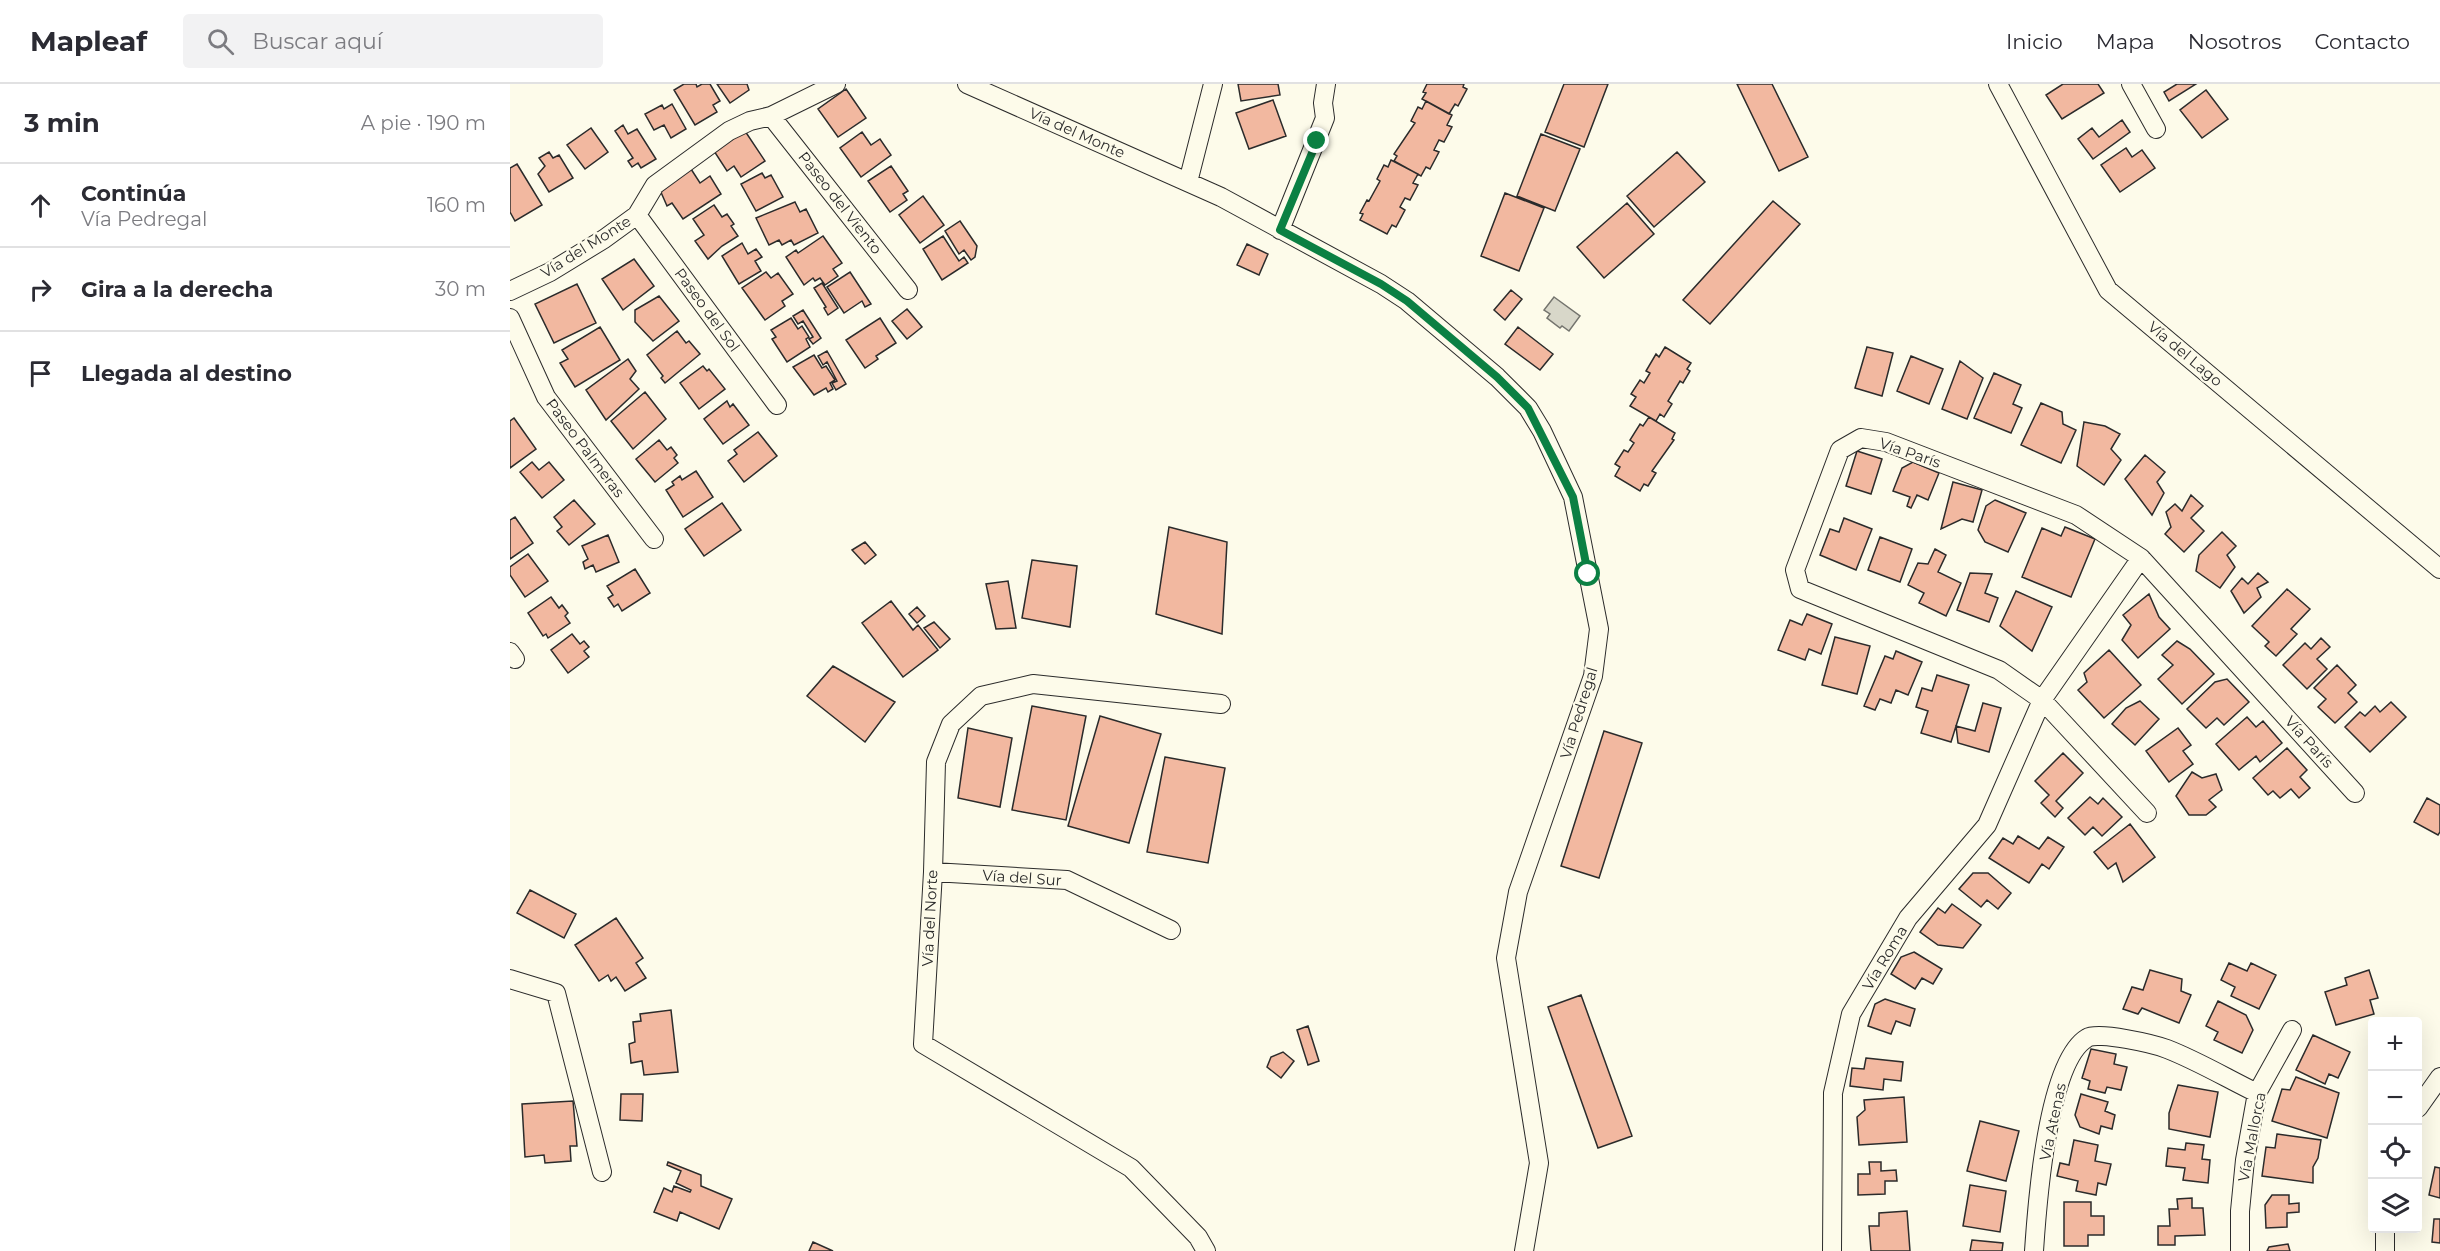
<!DOCTYPE html>
<html lang="es">
<meta charset="utf-8">
<style>
:root{--surface:#fff;--page:#f2f2f3;--text:#2b2b33;--muted:#7c7c81;--line:#e1e1e2}
body{margin:0;font-family:Montserrat,sans-serif;background:var(--page);color:var(--text)}
.controls{position:absolute;right:18px;bottom:18px;display:grid;overflow:hidden;border-radius:6px;box-shadow:0 6px 24px #0002}
.controls button{width:54px;height:54px;display:grid;place-items:center;padding:0;border:0;border-bottom:2px solid var(--line);background:var(--surface);color:var(--text);font:30px sans-serif}
.stop{position:absolute;width:18px;height:18px;margin:-14px;border:4px solid #0b8043;border-radius:50%;background:#fff}
.stop.end{background:#0b8043;border-color:#fff;box-shadow:0 2px 6px #0008}
.list{margin:0;padding:0;list-style:none}
h2{display:flex;justify-content:space-between;align-items:center;height:78px;margin:0;padding:0 24px;font-size:26px}
h2 small{font-size:20px;font-weight:400;color:var(--muted)}
.list li{display:grid;grid-template-columns:39px 1fr auto;gap:18px;align-items:center;box-sizing:border-box;height:84px;padding:0 24px;border-top:2px solid var(--line)}
.list b{display:block;font-size:22px;white-space:nowrap}
.list p{margin:0;font-size:20px;white-space:nowrap;color:var(--muted)}
.list em{font-size:20px;font-style:normal;color:var(--muted)}
.icon{flex:none;width:33px;height:33px;fill:none;stroke:currentColor;stroke-width:2;stroke-linecap:round;stroke-linejoin:round}
.map{position:relative;flex:none;width:1930px;height:1167px;overflow:hidden}
header{display:flex;align-items:center;gap:36px;box-sizing:border-box;height:84px;padding:0 30px;background:var(--surface);border-bottom:2px solid var(--line)}
header strong{font-size:28px}
nav{display:flex;gap:33px;margin-inline-start:auto;font-size:21px}
.search{width:420px;height:54px;background:var(--page);display:flex;align-items:center;gap:15px;box-sizing:border-box;padding:0 21px;border-radius:6px;color:var(--muted);font-size:22px}
main{display:flex}
aside{flex:1;background:var(--surface)}
.map>svg:first-child{display:block}
.water{fill:#d8d7c9;stroke:#74746e;stroke-width:1.5}
.building{fill:#f2b8a0;stroke:#2b2b2b;stroke-width:1.5}
.lines{fill:none;stroke-linecap:round;stroke-linejoin:round}
.minor-casing{stroke:#2b2b2b;stroke-width:20}
.minor{stroke:#fdfbea;stroke-width:18}
.route{stroke:#0b8043;stroke-width:8}
.labels{text-anchor:middle;stroke-width:4.5;stroke-linejoin:round;paint-order:stroke}
.street-label{font-size:15px;fill:#2b2b2b;stroke:#fdfbea}
</style>
<header>
<strong>Mapleaf</strong>
<div class="search"><svg class="icon" aria-label="search" viewBox="0 0 24 24"><circle cx="10" cy="10" r="6"/><path d="M15 15l6 6"/></svg>Buscar aquí</div>
<nav><a>Inicio</a><a>Mapa</a><a>Nosotros</a><a>Contacto</a></nav>
</header>
<main>
<aside>
<h2>3 min<small>A pie · 190 m</small></h2>
<ul class="list">
<li><svg class="icon" aria-label="ahead" viewBox="0 0 24 24"><path d="M12 20V5M6 11l6-6 6 6"/></svg><div><b>Continúa</b><p>Vía Pedregal</p></div><em>160 m</em></li>
<li><svg class="icon" aria-label="right" viewBox="0 0 24 24"><path d="M7 20v-9h11M14 6l5 5-5 5"/></svg><div><b>Gira a la derecha</b></div><em>30 m</em></li>
<li><svg class="icon" aria-label="arrive" viewBox="0 0 24 24"><path d="M6 21V4h12l-3 4 3 4H6"/></svg><div><b>Llegada al destino</b></div></li>
</ul>
</aside>
<div class="map">
<svg width="1930" height="1167" viewBox="0 0 1930 1167">
<rect width="100%" height="100%" fill="#fdfbea"/>
<path class="water" d="M1044,213L1070,232L1059,247L1052,242L1050,244L1037,234L1040,230L1034,226Z"/>
<path class="building" d="M174,0H186L187,3L192,0H200L210,17L203,21L207,28L185,41L164,6Z
M207,0H237L239,6L220,19Z
M728,0H768L770,11L731,17Z
M917,0H954L953,3L957,5L948,22L945,20L939,30L912,15L916,9L913,8Z
M1054,0H1098L1074,63L1035,48Z
M1227,0H1262L1298,73L1269,87Z
M1553,0H1588L1594,9L1552,35L1536,11Z
M1667,0H1686L1659,17L1654,8Z
M336,5L356,34L328,53L308,25Z
M1696,6L1718,35L1692,54L1670,26Z
M763,16L776,52L739,65L726,29Z
M916,17L942,31L937,41L942,43L934,58L929,56L924,66L929,68L920,85L916,83L911,92L884,77L887,72L884,70L905,39L901,37L908,23L912,25Z
M162,20L176,45L161,54L154,41L144,46L135,30L152,21L154,25Z
M1612,36L1620,48L1583,75L1568,55L1582,44L1589,53Z
M113,41L118,50L127,45L146,75L131,84L128,79L122,83L118,77L123,74L105,47Z
M81,44L98,68L75,85L57,61Z
M235,47L255,77L231,93L224,82L217,87L204,67Z
M352,48L361,61L370,55L381,71L351,93L330,64Z
M1031,50L1070,65L1045,127L1007,112Z
M1616,64L1622,73L1632,66L1645,84L1610,108L1591,81Z
M39,68L43,74L49,71L63,94L39,108L28,90L35,82L29,74Z
M1167,68L1195,98L1144,143L1117,112Z
M881,76L908,90L903,99L908,101L900,116L895,114L890,123L895,126L886,143L882,141L877,150L850,136L853,130L850,129L857,116L859,117L870,97L867,95L874,81L878,83Z
M7,80L32,121L5,137L0,128V84Z
M381,82L398,107L393,110L397,116L380,128L358,97Z
M181,85L190,99L200,92L211,110L173,135L162,119L157,122L150,106Z
M252,89L255,94L261,91L273,113L246,127L231,100Z
M995,109L1034,124L1009,187L971,172Z
M413,112L434,141L410,159L389,131Z
M1263,117L1290,140L1200,240L1173,216Z
M285,118L290,128L296,125L308,149L284,161L281,156L272,161L269,156L259,161L246,134Z
M1117,119L1144,150L1094,194L1067,163Z
M204,121L212,133L217,130L224,140L221,142L228,152L212,162L198,175L185,157L194,151L183,135Z
M450,137L467,162L465,173L461,176L454,166L449,170L435,147Z
M313,152L332,179L323,185L328,192L315,201L310,194L305,197L303,194L294,201L276,173L286,166L288,169Z
M433,152L449,177L454,173L458,179L432,196L413,165Z
M232,159L238,170L246,165L252,173L245,177L251,187L229,200L212,172Z
M737,160L758,170L749,191L727,181Z
M124,175L144,202L113,226L92,195Z
M256,188L261,194L268,189L283,210L272,217L275,222L255,236L232,204Z
M340,188L361,220L355,223L352,217L334,229L317,203Z
M312,199L328,224L318,231L314,224L316,223L304,204Z
M67,200L86,239L44,259L25,220Z
M1001,206L1012,215L995,236L984,226Z
M149,212L169,237L143,257L125,238V226Z
M397,225L412,243L397,255L382,237Z
M293,226L311,254L303,260L299,255L303,253L293,237L288,240L283,232Z
M281,234L288,245L292,242L299,253L296,255L300,263L277,278L262,255L266,253L261,246Z
M370,234L386,259L366,272L368,275L355,284L336,256Z
M90,243L110,276L65,303L50,279L58,275L52,266Z
M1008,243L1043,270L1030,286L995,260Z
M167,247L176,259L179,257L190,270L155,299L151,294L153,292L137,271Z
M1155,263L1181,279L1177,285L1180,287L1173,299L1170,297L1158,317L1162,320L1154,333L1150,330L1146,337L1120,322L1126,313L1121,310L1130,296L1134,299L1140,289L1136,287L1146,270L1149,273Z
M1357,263L1383,269L1372,312L1345,304Z
M317,267L336,300L326,306L322,299L327,297L317,278L313,281L308,272Z
M304,271L312,284L316,282L325,296L320,299L323,305L318,308L316,304L304,311L283,283Z
M1401,272L1433,285L1419,320L1387,307Z
M118,275L126,287L120,295L129,305L96,336L76,306Z
M1450,277L1473,294L1457,335L1432,325Z
M193,282L197,287L199,285L215,305L189,325L170,299Z
M1484,289L1511,301L1503,320L1512,324L1501,349L1464,334Z
M135,308L156,335L123,365L101,337Z
M217,317L220,323L223,320L239,341L213,360L194,335Z
M1531,319L1552,328L1553,340L1566,346L1551,379L1511,361Z
M1139,333L1165,349L1162,355L1164,356L1142,387L1146,389L1138,402L1134,400L1130,407L1105,392L1110,383L1105,380L1114,366L1118,368L1124,359L1120,356L1130,340L1133,342Z
M4,334L26,365L0,384V337Z
M1574,338L1595,342L1610,350L1601,365L1611,376L1594,401L1567,382Z
M248,348L267,372L234,398L218,377L227,370L224,366Z
M149,356L157,366L161,363L167,371L164,374L168,379L145,398L126,375Z
M1347,367L1372,375L1361,410L1336,402Z
M1635,371L1655,388L1647,398L1654,409L1642,431L1615,395Z
M22,378L29,386L39,378L54,396L32,414L10,388Z
M1403,378L1429,389L1418,416L1407,411L1401,424L1397,422L1400,413L1383,407L1392,384Z
M186,387L203,413L173,433L156,406L164,401L162,398L170,392L172,396Z
M1443,398L1472,406L1463,438L1452,435L1431,445Z
M1681,411L1693,422L1681,434L1694,447L1674,468L1655,450L1661,443L1656,428L1665,420L1672,427Z
M64,416L85,440L59,461L47,447L52,443L44,433Z
M1485,416L1516,429L1498,468L1475,458L1468,446L1476,422Z
M212,419L231,446L194,472L175,445Z
M5,433L23,459L0,475V436Z
M1334,434L1362,445L1346,486L1310,471L1320,445L1329,448Z
M659,443L717,458L712,550L646,530Z
M1555,443L1585,455L1561,513L1512,493L1532,444L1551,452Z
M1712,448L1726,462L1717,471L1725,483L1710,504L1686,487L1689,471Z
M98,451L109,478L86,488L83,481L75,485L73,478L78,475L72,462Z
M1370,453L1402,465L1390,498L1358,486Z
M355,458L366,471L355,480L342,466Z
M1425,465L1436,471L1428,488L1451,499L1436,532L1409,519L1414,509L1398,501L1408,479L1418,480Z
M18,470L38,497L15,513L0,491V483Z
M522,476L567,482L560,543L512,534Z
M125,485L140,509L112,527L108,520L104,523L98,514L103,511L97,502Z
M1460,489L1482,490L1475,509L1488,514L1479,538L1447,526Z
M1748,489L1758,498L1747,504L1751,513L1734,529L1721,507L1732,494L1738,500Z
M498,497L506,544L486,545L476,500Z
M1777,505L1800,525L1781,545L1787,550L1766,572L1755,562L1759,558L1742,542Z
M1506,507L1542,523L1522,567L1490,542Z
M1639,510L1649,533L1660,545L1628,574L1612,556L1621,541L1613,531Z
M41,513L49,524L52,521L58,529L55,532L60,539L38,554L36,550L33,552L18,529Z
M381,517L403,546L408,541L428,566L393,593L352,539Z
M407,523L415,532L407,539L399,530Z
M1297,530L1322,540L1311,570L1299,565L1295,576L1268,566L1280,536L1292,541Z
M424,538L440,555L430,564L414,544Z
M62,550L70,560L74,557L79,563L74,567L79,573L58,589L41,566Z
M1325,553L1360,562L1347,610L1312,601Z
M1811,554L1820,563L1807,575L1817,585L1797,605L1773,581L1795,559L1801,565Z
M1667,557L1680,565L1704,590L1672,620L1648,595L1663,581L1652,571Z
M1599,566L1631,601L1594,634L1568,606L1577,598L1574,589Z
M1386,567L1412,578L1398,611L1386,606L1381,619L1370,615L1365,626L1354,622L1375,572L1383,575Z
M1827,581L1846,601L1838,609L1847,618L1825,639L1808,623L1816,615L1804,604Z
M323,582L385,618L355,658L297,612Z
M1427,591L1459,601L1441,658L1411,649L1418,627L1406,623L1412,604L1422,607Z
M1717,595L1739,618L1714,641L1707,634L1696,644L1677,625L1705,598Z
M1630,617L1649,635L1625,661L1602,640L1616,624Z
M1881,618L1896,633L1860,668L1835,643L1850,628L1855,632L1865,622L1870,628Z
M1473,619L1491,624L1479,668L1448,659L1446,642L1465,647Z
M522,622L576,632L556,736L502,726Z
M590,632L651,650L619,759L558,742Z
M1737,633L1746,643L1753,637L1772,659L1750,678L1746,672L1729,686L1706,660Z
M458,644L502,654L490,723L448,714Z
M1668,644L1681,661L1673,667L1683,680L1659,698L1636,667Z
M1094,647L1132,659L1089,794L1051,782Z
M1777,664L1797,686L1790,693L1800,704L1789,714L1781,705L1770,714L1763,707L1758,711L1743,694Z
M1553,669L1573,689L1546,717L1553,724L1545,733L1531,719L1539,711L1525,697Z
M655,673L715,684L698,779L637,768Z
M1682,688L1692,694L1706,690L1712,706L1699,716L1706,723L1696,731H1679L1666,712Z
M1580,713L1588,720L1593,714L1612,733L1592,752L1583,743L1575,751L1558,734Z
M1917,714L1930,721V748L1928,751L1904,738Z
M1620,740L1645,773L1613,798L1606,779L1598,785L1584,768Z
M1508,752L1529,765L1538,753L1554,763L1539,785L1532,780L1519,799L1479,774L1493,754L1503,760Z
M1463,789H1478L1501,809L1488,825L1477,816L1471,823L1449,805Z
M20,806L66,830L54,854L7,829Z
M1442,820L1471,841L1453,864L1428,861L1410,848L1428,824L1435,829Z
M106,834L133,874L126,879L136,894L115,907L106,893L101,897L98,891L89,897L65,861Z
M1404,868L1432,885L1423,900L1412,894L1405,905L1381,890L1391,873Z
M1719,879L1737,887L1741,879L1766,891L1749,925L1721,912L1725,903L1711,896Z
M1640,886L1672,895L1671,907L1681,911L1669,939L1632,924L1628,930L1613,925L1622,903L1633,906Z
M1859,886L1868,914L1860,916L1864,930L1826,941L1815,908L1837,901L1835,894Z
M1071,911L1122,1052L1088,1064L1038,923Z
M1375,915L1405,925L1400,942L1386,937L1381,950L1358,942L1365,920Z
M1708,917L1736,931L1743,946L1732,969L1704,956L1708,948L1696,942Z
M161,926L168,988L134,991L132,977L121,979L119,960L125,958L123,938L131,937L130,930Z
M798,942L809,977L798,981L787,946Z
M1803,951L1840,968L1828,994L1819,990L1815,1000L1786,986Z
M1581,965L1606,970L1604,980L1617,983L1611,1006L1597,1003L1595,1009L1578,1005L1580,997L1572,994Z
M773,968L784,977L771,994L757,983L761,973Z
M1356,974L1393,978L1391,997L1374,995L1373,1006L1340,1002L1342,984L1354,985Z
M1786,993L1829,1009L1817,1054L1762,1037L1772,1005L1780,1006Z
M1668,1001L1708,1008L1700,1053L1659,1045V1029Z
M111,1010H133L132,1037L110,1036Z
M1571,1010L1598,1018L1595,1027L1605,1031L1602,1045L1591,1042L1589,1050L1570,1043L1565,1031Z
M1394,1013L1397,1058L1349,1061L1347,1033L1355,1026L1354,1016Z
M63,1017L67,1062H60L61,1077L35,1079L34,1071L15,1073L12,1020Z
M1470,1037L1509,1047L1496,1097L1457,1087Z
M1767,1050L1811,1056L1808,1074L1803,1083V1099L1752,1092L1756,1063L1765,1064Z
M1564,1056L1588,1061L1585,1077L1601,1080L1596,1101L1588,1099L1586,1111L1566,1107L1568,1097L1547,1092L1550,1079L1559,1081Z
M1676,1059L1694,1061L1692,1075L1700,1076L1698,1099L1673,1096L1675,1084L1656,1082L1658,1064L1675,1066Z
M158,1078L191,1091V1102L222,1115L209,1145L170,1128L167,1137L144,1128L154,1104L162,1108L164,1102L180,1108L181,1106L166,1099L171,1087L157,1081Z
M1359,1078H1371V1087L1386,1086L1387,1097H1375V1110L1348,1111V1090H1360Z
M1925,1083L1930,1084V1114L1919,1111Z
M1460,1101L1496,1107L1490,1148L1453,1142Z
M1762,1111H1779V1120L1789,1119V1128L1777,1129V1143L1756,1144L1755,1121Z
M1682,1114V1124H1693L1695,1151L1665,1152V1161H1648V1142H1660L1659,1125H1668L1667,1115Z
M1554,1118H1581V1132H1594V1151H1578V1162H1554Z
M1397,1127L1400,1167H1361L1359,1142H1369V1129Z
M1924,1135H1930V1159L1922,1158Z
M1462,1156L1493,1159L1492,1167H1460Z
M303,1158L323,1167H299Z
M1778,1160L1780,1167H1757L1759,1163Z"/>
<g class="lines">
<defs>
<path id="minor" d="M457,0L711,113L871,200L897,217L987,293L1018,324L1032,347L1063,413L1089,545L1083,592L1008,808L996,874L1029,1079L1014,1167
M1488,0L1598,206L1930,485
M1621,0L1646,45
M261,32L398,206
M678,98L703,0
M127,131L267,321
M770,146L815,34L813,19L816,0
M0,207L40,188L94,155L127,131L145,101L219,47L240,37L261,32L326,0
M0,234L36,313L144,455
M0,568L5,575
M1637,729L1532,616L1489,586L1290,505L1285,486L1330,366L1351,354L1376,358L1566,431L1631,474L1845,709
M423,788L557,796L661,846
M0,895L46,909L92,1088
M1908,1024L1930,993
M696,1167L688,1153L621,1084L413,960L423,788L426,678L441,640L471,612L523,600L711,620
M1322,1167L1323,1009L1341,930L1398,834L1477,741L1532,616L1631,474
M1524,1167C1527,1122 1537,978 1577,954C1588,947 1644,960 1657,965C1688,977 1718,995 1747,1009
M1730,1167V1127L1735,1076L1747,1009L1782,946
M1875,1167V1144"/>
</defs>
<use href="#minor" class="minor-casing"/>
<use href="#minor" class="minor"/>
</g>
<g class="lines">
<path class="route" d="M807,57L770,146L871,200L897,217L987,293L1018,324L1063,413L1078,490"/>
</g>
<g class="labels">
<g class="street-label">
<text transform="translate(567 49) rotate(24)" y="5">Vía del Monte</text>
<text transform="translate(330 119) rotate(52)" y="5">Paseo del Viento</text>
<text transform="translate(76 163) rotate(-32)" y="5">Vía del Monte</text>
<text transform="translate(197 226) rotate(54)" y="5">Paseo del Sol</text>
<text transform="translate(1675 270) rotate(40)" y="5">Vía del Lago</text>
<text transform="translate(75 364) rotate(53)" y="5">Paseo Palmeras</text>
<text transform="translate(1400 369) rotate(19)" y="5">Vía París</text>
<text transform="translate(1069 629) rotate(-73)" y="5">Vía Pedregal</text>
<text transform="translate(1799 658) rotate(48)" y="5">Vía París</text>
<text transform="translate(512 794) rotate(4)" y="5">Vía del Sur</text>
<text transform="translate(420 834) rotate(-87)" y="5">Vía del Norte</text>
<text transform="translate(1375 874) rotate(-59)" y="5">Vía Roma</text>
<text transform="translate(1543 1038) rotate(-78)" y="5">Vía Atenas</text>
<text transform="translate(1742 1053) rotate(-79)" y="5">Vía Mallorca</text>
</g>
</g>
</svg>
<div class="controls">
<button>+</button>
<button>−</button>
<button><svg class="icon" aria-label="locate" viewBox="0 0 24 24"><circle cx="12" cy="12" r="6"/><path d="M12 2v4M12 18v4M2 12h4M18 12h4"/></svg></button>
<button><svg class="icon" aria-label="layers" viewBox="0 0 24 24"><path d="M12 4l9 5-9 5-9-5zM3 14l9 5 9-5"/></svg></button>
</div>
<div class="stop" style="left:1078px;top:490px"></div>
<div class="stop end" style="left:807px;top:57px"></div>
</div>
</main>
